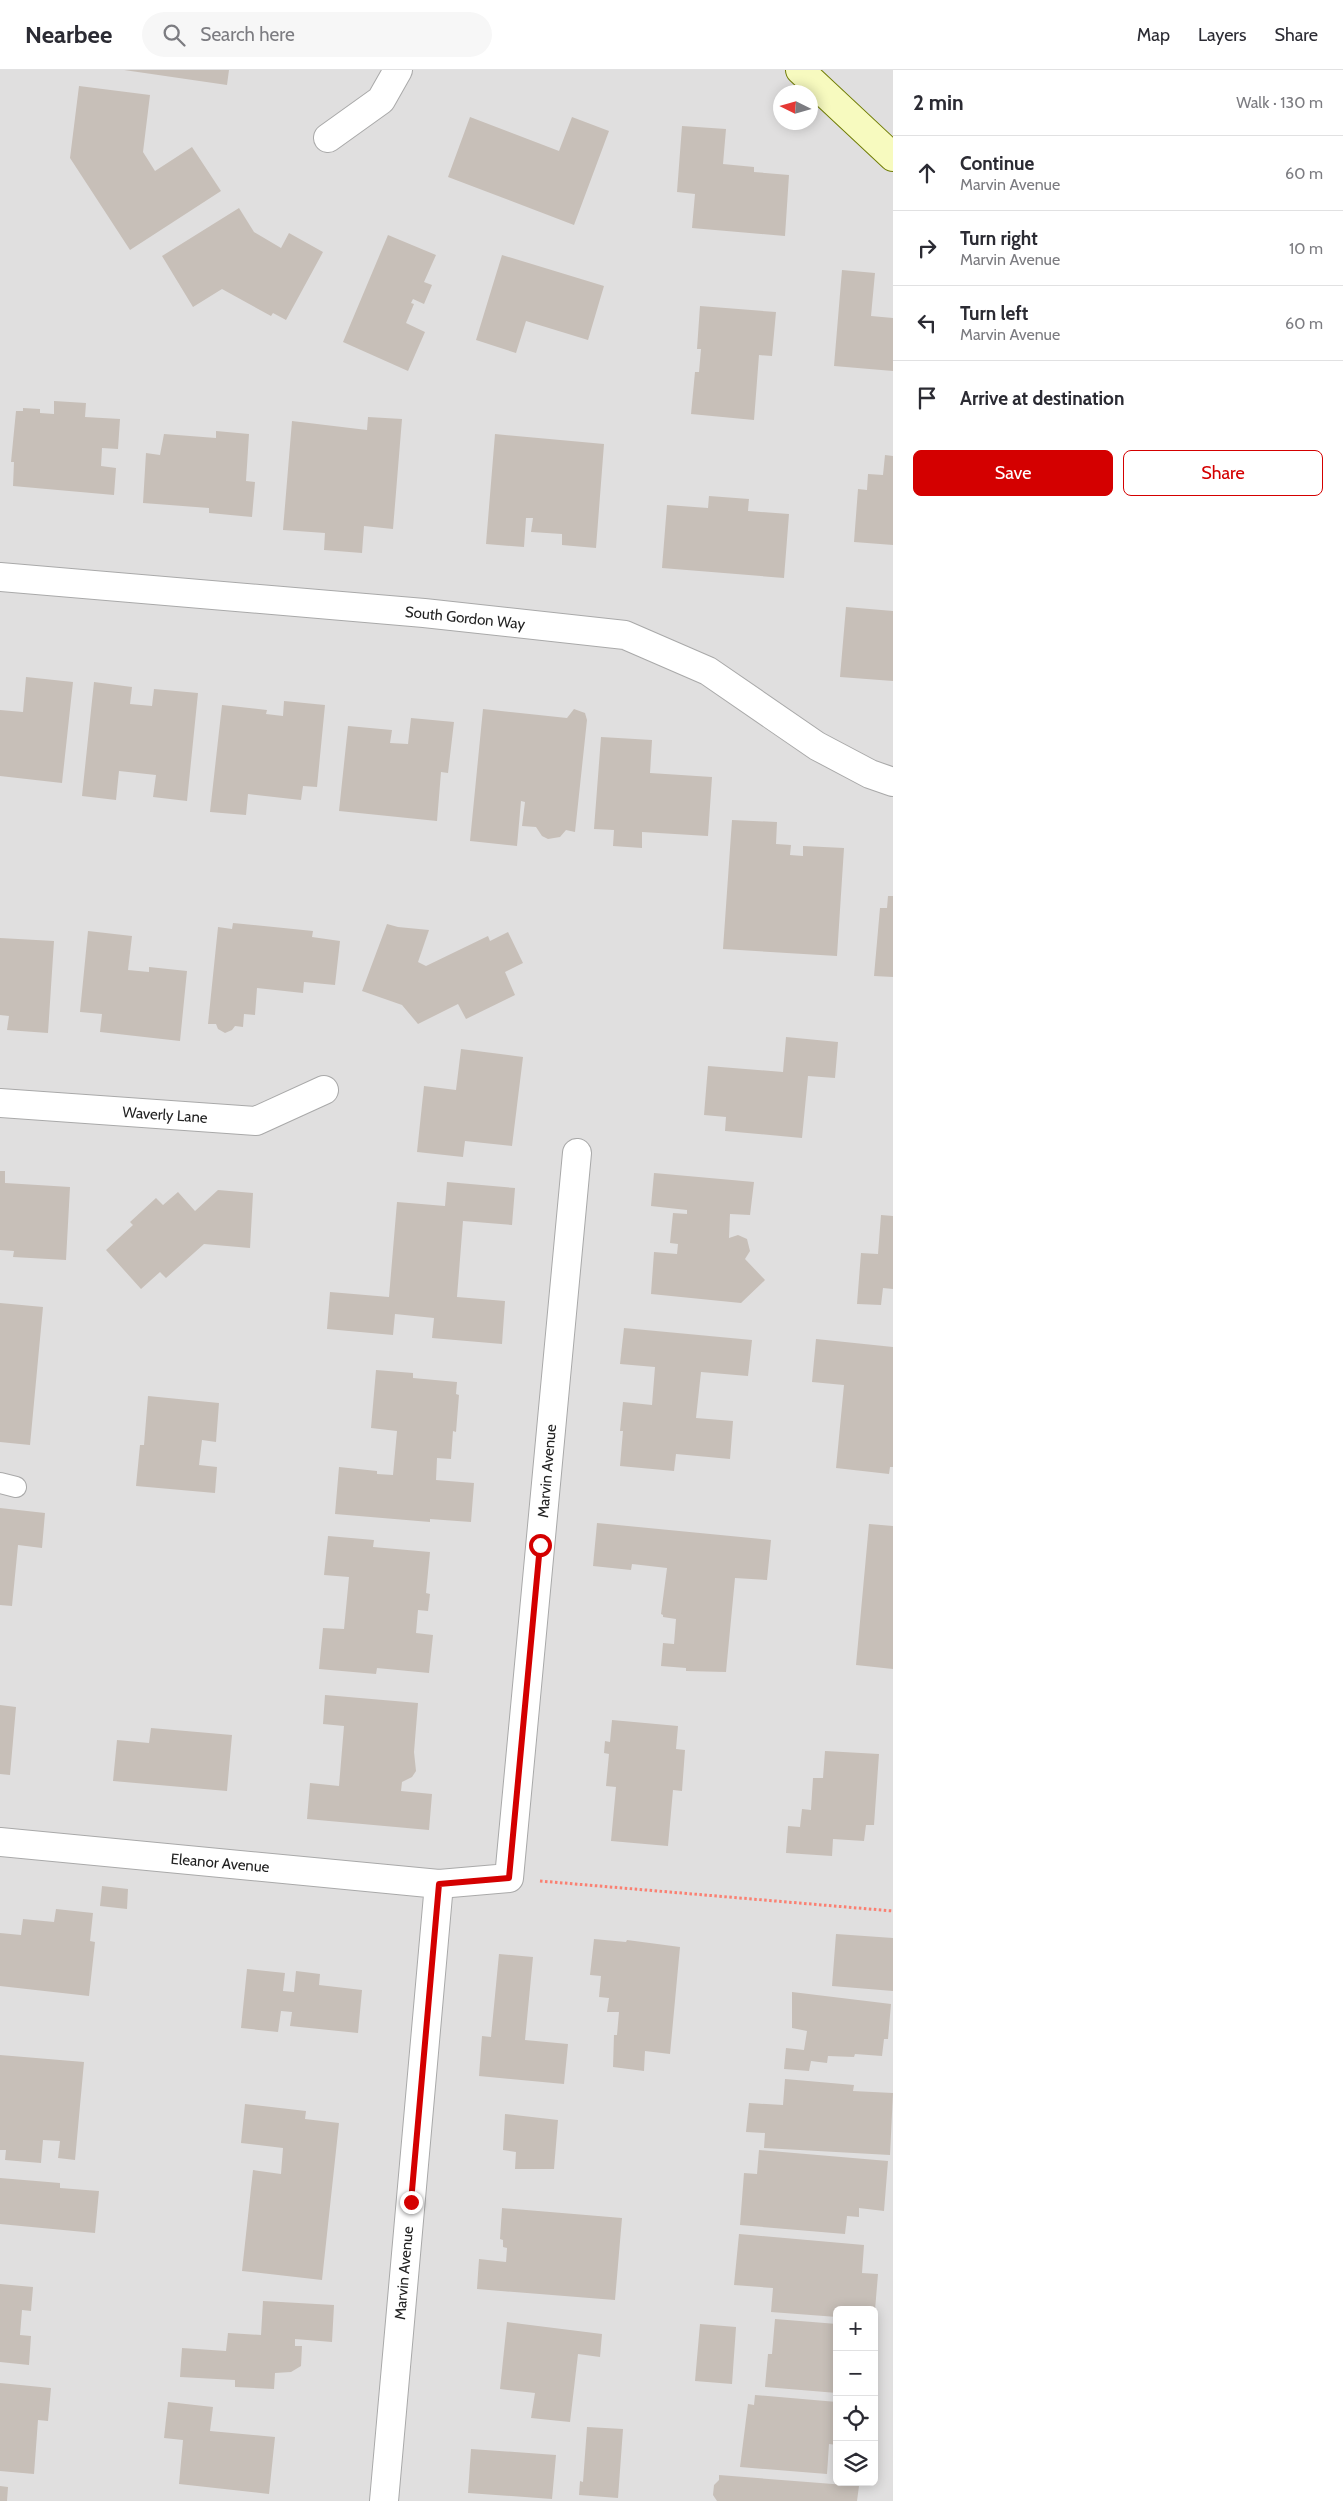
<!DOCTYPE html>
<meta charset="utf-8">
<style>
:root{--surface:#fff;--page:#f7f7f7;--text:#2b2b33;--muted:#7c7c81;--line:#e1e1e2;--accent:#d40000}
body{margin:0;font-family:Cabin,sans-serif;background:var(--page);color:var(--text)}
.controls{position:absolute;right:15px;bottom:15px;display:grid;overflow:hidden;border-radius:8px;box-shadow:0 2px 12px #0003}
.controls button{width:45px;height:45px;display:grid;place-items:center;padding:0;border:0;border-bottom:1px solid var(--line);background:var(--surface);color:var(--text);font:25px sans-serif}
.compass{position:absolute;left:773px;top:15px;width:45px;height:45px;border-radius:50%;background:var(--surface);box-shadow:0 2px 12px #0003;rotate:275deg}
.stop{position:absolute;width:15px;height:15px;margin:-11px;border:4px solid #d40000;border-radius:50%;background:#fff}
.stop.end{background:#d40000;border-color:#fff;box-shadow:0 1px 5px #0008}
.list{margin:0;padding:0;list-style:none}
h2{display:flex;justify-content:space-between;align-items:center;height:65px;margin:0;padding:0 20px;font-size:21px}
h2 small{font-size:16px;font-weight:400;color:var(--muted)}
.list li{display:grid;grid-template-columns:32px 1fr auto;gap:15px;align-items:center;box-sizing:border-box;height:75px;padding:0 20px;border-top:1px solid var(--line)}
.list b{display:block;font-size:19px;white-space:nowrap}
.list p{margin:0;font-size:16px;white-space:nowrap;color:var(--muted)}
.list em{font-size:16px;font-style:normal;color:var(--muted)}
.actions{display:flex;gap:10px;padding:15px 20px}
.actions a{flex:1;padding:11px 0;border:1px solid var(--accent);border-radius:8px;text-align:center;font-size:18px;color:var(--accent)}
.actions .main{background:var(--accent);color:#fff}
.icon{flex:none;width:28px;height:28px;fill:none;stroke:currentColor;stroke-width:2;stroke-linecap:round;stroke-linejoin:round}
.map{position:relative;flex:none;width:893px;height:2431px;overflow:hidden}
header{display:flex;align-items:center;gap:30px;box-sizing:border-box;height:70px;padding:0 25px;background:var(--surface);border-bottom:1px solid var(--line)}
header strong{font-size:24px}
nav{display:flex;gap:28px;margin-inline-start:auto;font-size:18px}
.search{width:350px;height:45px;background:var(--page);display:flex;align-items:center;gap:12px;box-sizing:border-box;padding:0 18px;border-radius:28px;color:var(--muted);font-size:19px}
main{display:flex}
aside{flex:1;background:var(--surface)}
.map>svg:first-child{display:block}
.residential{fill:#e0dfdf;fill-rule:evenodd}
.building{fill:#c7bfb8}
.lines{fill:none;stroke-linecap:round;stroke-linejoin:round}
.service-casing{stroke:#a9a9a9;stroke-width:22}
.minor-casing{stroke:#a9a9a9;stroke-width:30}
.secondary-casing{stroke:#707d05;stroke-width:30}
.path{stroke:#fa8072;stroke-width:3;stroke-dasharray:2.5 2.5;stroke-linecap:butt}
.service{stroke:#fff;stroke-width:20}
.minor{stroke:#fff;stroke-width:28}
.secondary{stroke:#f7fabf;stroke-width:28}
.route{stroke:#d40000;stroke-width:6}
.labels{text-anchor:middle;stroke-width:4;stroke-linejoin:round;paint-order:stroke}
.street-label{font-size:15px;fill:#222;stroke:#fff}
</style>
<header>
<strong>Nearbee</strong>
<div class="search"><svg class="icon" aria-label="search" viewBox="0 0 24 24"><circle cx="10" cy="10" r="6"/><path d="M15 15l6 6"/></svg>Search here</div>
<nav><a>Map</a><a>Layers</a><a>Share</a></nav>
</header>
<main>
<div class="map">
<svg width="893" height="2431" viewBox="0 0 893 2431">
<rect width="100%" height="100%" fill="#f2efe9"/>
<path class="residential" d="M0,0H893V2431H0ZM781,22H811V52H781ZM837,2240H874V2412H837Z"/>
<path class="building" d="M124,0H229L227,15Z
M79,16L150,25L143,82L155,101L192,77L221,121L130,180L70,88Z
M470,47L559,81L572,47L609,61L574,155L448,107Z
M682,56L726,59L723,94L754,97V102L789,105L785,166L692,158L695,124L677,122Z
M239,138L254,162L281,178L289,163L323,182L286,250L273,243L271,246L222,219L193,237L162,186Z
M388,165L436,185L424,212L432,215L424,234L413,229L411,233L414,234L406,253L425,262L408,301L343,272Z
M502,185L604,216L588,270L526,251L516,283L476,270Z
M842,200L875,203L871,246L893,248V301L834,296Z
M700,236L776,242L772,286L759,285L754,350L691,344L695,302H699L701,279H697Z
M54,331L86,333L85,347L120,349L118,379L102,378L101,396L116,398L114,425L13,416L14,392H11L16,341H23V338L40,339V343L54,344Z
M368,347L402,349L393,459L364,456L362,483L324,480L325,463L283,460L292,351L367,360Z
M216,361L249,364L246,411L255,412L252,447L209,443V438L143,433L146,383L160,385L164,364L216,368Z
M495,364L604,374L596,478L562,475V464L531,462L533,448H526L524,477L486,474Z
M885,385L893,386V475L854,472L858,419L867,420L868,404L883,405Z
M709,426L749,429L748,441L789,444L784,508L662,498L667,435L708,438Z
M846,537L893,541V611L840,607Z
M26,607L73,612L62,713L0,706V640L23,642Z
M94,612L132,617L130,634L152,636L154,619L198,623L187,731L153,727L156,705L119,701L116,730L82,726Z
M284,631L325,635L317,717L303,716L301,730L248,724L246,745L210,742L222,635L267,640L266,644L283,646Z
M483,639L567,648L574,639L585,643L587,650L575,762L566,760L560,767L548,769L542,766L536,757L522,756L525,732L521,731L517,776L470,771Z
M411,648L454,652L448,703L441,702L437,751L339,741L348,656L392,660L390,673L408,674Z
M601,667L652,670L650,703L712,707L708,766L642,762V778L613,776L614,760L594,759Z
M732,750L777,752L776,774L791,775L790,785L803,786V776L844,778L837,886L723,879Z
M888,826H893V907L874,906L880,838H887Z
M233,853L313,861L312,867L340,871L335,915L304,912L303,923L257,918L255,945L244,944L243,957L235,956L232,960L225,963L218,959L216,954H208L218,857L232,859Z
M387,854L398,857L429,860L418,892L426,896L488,866L490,871L508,862L523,893L505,902L515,925L466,949L458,934L418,954L402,935L362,921Z
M88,861L132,866L128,900L149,902V897L187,901L180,971L100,962L102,944L80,942Z
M0,868L54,871L48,963L7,960L9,946L0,945Z
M786,967L838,972L835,1008L808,1006L802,1068L725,1061L726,1047L704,1045L708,996L783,1002Z
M461,979L523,987L512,1076L465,1071L463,1087L417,1082L424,1016L456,1020Z
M0,1101H5V1113L70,1117L66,1190L13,1187L14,1181L0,1180Z
M654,1103L754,1112L750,1145L730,1144L729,1168L738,1165L747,1169L750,1181L745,1189L765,1210L741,1233L651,1224L654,1182L677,1184L678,1174L670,1173L673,1143L687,1144V1140L651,1136Z
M447,1112L515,1118L512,1155L463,1151L457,1227L505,1231L502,1274L432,1268L434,1248L395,1244L393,1265L327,1259L330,1222L389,1227L397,1132L445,1136Z
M218,1120L253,1123L250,1178L204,1174L166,1208L160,1202L141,1219L106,1180L133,1155L130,1152L156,1128L163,1135L178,1122L195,1141Z
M881,1145L893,1146V1219L883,1218L881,1235L857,1234L861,1183L878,1184Z
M0,1233L43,1237L30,1375L0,1372Z
M624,1258L752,1270L748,1306L701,1302L696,1348L733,1351L730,1389L676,1384L674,1401L620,1396L623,1361H620L623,1332L652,1335L655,1297L620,1294Z
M816,1269L893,1277V1397H890L889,1404L836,1398L844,1315L812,1312Z
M376,1300L413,1303V1308L457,1312L456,1324L459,1325L456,1362L453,1361L451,1389L437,1388L436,1410L474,1413L471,1452L430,1449V1452L335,1444L339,1397L377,1401V1404L393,1405L397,1361L371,1358Z
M148,1326L219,1333L216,1372L202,1370L199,1395L217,1397L215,1423L136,1416L140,1375H144Z
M0,1438L45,1443L42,1478L18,1475L12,1536L0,1535Z
M597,1453L771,1470L767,1510L735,1508L726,1602L686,1601V1598L661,1596L663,1573L674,1574L676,1549L663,1547V1545L661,1544L667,1498L632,1494L631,1500L593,1496Z
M869,1454L893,1456V1599L856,1595Z
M328,1466L374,1470L373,1477L430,1482L426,1523L430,1524L428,1541L418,1540L416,1563L433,1565L429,1603L377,1598L376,1604L319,1599L323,1558L344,1559L349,1507L324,1505Z
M325,1625L418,1633L414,1682L416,1701L412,1707L402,1712L401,1721L432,1724L429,1760L307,1749L310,1713L339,1716L344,1656L323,1654Z
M0,1635L16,1637L10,1705L0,1704Z
M612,1650L678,1656L676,1679L685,1680L682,1721L673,1720L668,1776L611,1771L616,1717L606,1716L609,1684L604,1683L605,1671L610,1672Z
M151,1658L232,1665L227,1721L113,1711L117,1670L149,1673Z
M825,1681L879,1684L874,1755H866L864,1771L833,1769L832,1786L786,1783L788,1756L800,1757L802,1739L811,1740L813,1708H823Z
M102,1816L128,1819L127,1839L100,1836Z
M56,1839L93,1843L90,1871L95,1872L89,1926L0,1916V1863L21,1865L23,1849L54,1852Z
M836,1864L893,1868V1921L832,1916Z
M594,1869L626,1872L627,1870L680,1877L670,1984L645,1981L644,2001L613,1997L614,1965H617L619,1942H607L609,1928L599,1927L601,1906L590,1905Z
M499,1884L533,1887L525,1970L568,1974L564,2014L479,2006L482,1966L491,1967Z
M247,1899L285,1903L283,1921L294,1922L296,1901L320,1904L319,1915L362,1920L358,1963L290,1956L292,1942L281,1941L278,1962L241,1958Z
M792,1922L891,1934L888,1969H884L882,1986L855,1984L854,1987L828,1986L827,1993L811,1991L809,2001L784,1999L786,1978L804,1980L807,1961L792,1958Z
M0,1985L84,1992L75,2090L58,2088L60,2071L43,2070L41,2093L5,2090L6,2080H0Z
M785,2009L854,2015L853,2021L893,2023L890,2085L764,2078L765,2063L746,2062L749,2033L783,2035Z
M245,2034L306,2041L305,2049L339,2053L322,2210L242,2201L253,2100L281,2104L283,2078L241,2073Z
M505,2044L558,2050L554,2099H515L516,2082L503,2080Z
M759,2080L888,2091L884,2141L859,2138V2147L847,2146L845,2164L740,2155L744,2103L757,2104Z
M0,2108L60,2113V2118L99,2121L95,2163L0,2154Z
M502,2138L622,2148L615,2230L477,2219L479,2189L506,2192L507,2178L503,2177V2170L500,2169Z
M739,2164L864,2175L862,2203L878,2204L875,2240H837V2247L771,2242L773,2218L734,2215Z
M0,2214L33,2217L31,2241L22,2240L20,2265L31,2266L29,2295L0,2292Z
M263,2231L334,2235L332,2272L295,2269V2276H302L301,2296L291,2302L275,2303L274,2319L235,2317V2310L180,2307L182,2278L226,2281L228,2263L261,2265Z
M775,2249L837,2254V2323L765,2317L768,2284H772Z
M507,2252L602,2264L600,2287L578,2284L570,2352L531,2348L535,2323L500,2319Z
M700,2254L736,2257L732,2314L695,2311Z
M0,2313L51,2318L48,2351L38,2350L34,2404L0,2401Z
M755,2325L837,2332V2375L829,2374L827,2404L740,2397L748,2334L754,2335Z
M168,2332L213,2337L210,2361L275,2367L269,2424L179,2414L183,2370L164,2368Z
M587,2357L623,2359L618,2428L579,2425L580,2411L583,2412Z
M471,2379L556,2385L552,2429L468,2423Z
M719,2405L859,2416L857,2431H717L713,2425L714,2415L719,2410Z
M0,2416L8,2417L7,2431H0Z"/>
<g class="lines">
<defs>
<path id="service" d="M0,1413L16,1417"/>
<path id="minor" d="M328,68L381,30L398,0
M0,507L424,543L625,565L708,601L817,676L870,704L893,712
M0,1033L256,1051L324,1020
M0,1772L439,1814
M384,2431L439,1814L509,1808L577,1083"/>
<path id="secondary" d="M800,0L893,87"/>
</defs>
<use href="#service" class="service-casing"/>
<use href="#minor" class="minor-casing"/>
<use href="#secondary" class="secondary-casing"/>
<path class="path" d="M540,1811L893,1841"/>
<use href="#service" class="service"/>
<use href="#minor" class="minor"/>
<use href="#secondary" class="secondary"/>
</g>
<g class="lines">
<path class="route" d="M411,2132L439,1814L509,1808L540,1475"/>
</g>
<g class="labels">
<g class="street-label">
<text transform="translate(465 548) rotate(6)" y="5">South Gordon Way</text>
<text transform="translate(165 1045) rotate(4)" y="5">Waverly Lane</text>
<text transform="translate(547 1401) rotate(-85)" y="5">Marvin Avenue</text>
<text transform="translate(220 1793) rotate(5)" y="5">Eleanor Avenue</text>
<text transform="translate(404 2203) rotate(-85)" y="5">Marvin Avenue</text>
</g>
</g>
</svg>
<div class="controls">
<button>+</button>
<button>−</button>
<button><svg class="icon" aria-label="locate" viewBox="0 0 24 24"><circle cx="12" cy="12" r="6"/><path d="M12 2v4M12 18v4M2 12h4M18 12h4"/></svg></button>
<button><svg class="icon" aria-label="layers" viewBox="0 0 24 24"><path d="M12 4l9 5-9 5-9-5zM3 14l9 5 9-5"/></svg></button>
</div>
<svg class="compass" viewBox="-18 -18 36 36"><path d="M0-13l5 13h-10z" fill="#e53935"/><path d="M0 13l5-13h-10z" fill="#7c7c81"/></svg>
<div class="stop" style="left:540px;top:1475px"></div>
<div class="stop end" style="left:411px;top:2132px"></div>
</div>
<aside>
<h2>2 min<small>Walk · 130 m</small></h2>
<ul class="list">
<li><svg class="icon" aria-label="ahead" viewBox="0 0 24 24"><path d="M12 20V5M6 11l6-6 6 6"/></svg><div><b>Continue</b><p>Marvin Avenue</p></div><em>60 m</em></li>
<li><svg class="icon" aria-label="right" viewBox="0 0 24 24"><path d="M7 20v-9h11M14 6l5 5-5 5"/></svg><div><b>Turn right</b><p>Marvin Avenue</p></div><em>10 m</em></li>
<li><svg class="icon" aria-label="left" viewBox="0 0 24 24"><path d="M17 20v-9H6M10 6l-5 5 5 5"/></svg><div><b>Turn left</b><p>Marvin Avenue</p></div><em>60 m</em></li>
<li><svg class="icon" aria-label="arrive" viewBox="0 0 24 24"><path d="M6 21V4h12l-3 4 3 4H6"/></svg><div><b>Arrive at destination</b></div></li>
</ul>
<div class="actions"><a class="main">Save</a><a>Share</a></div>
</aside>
</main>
